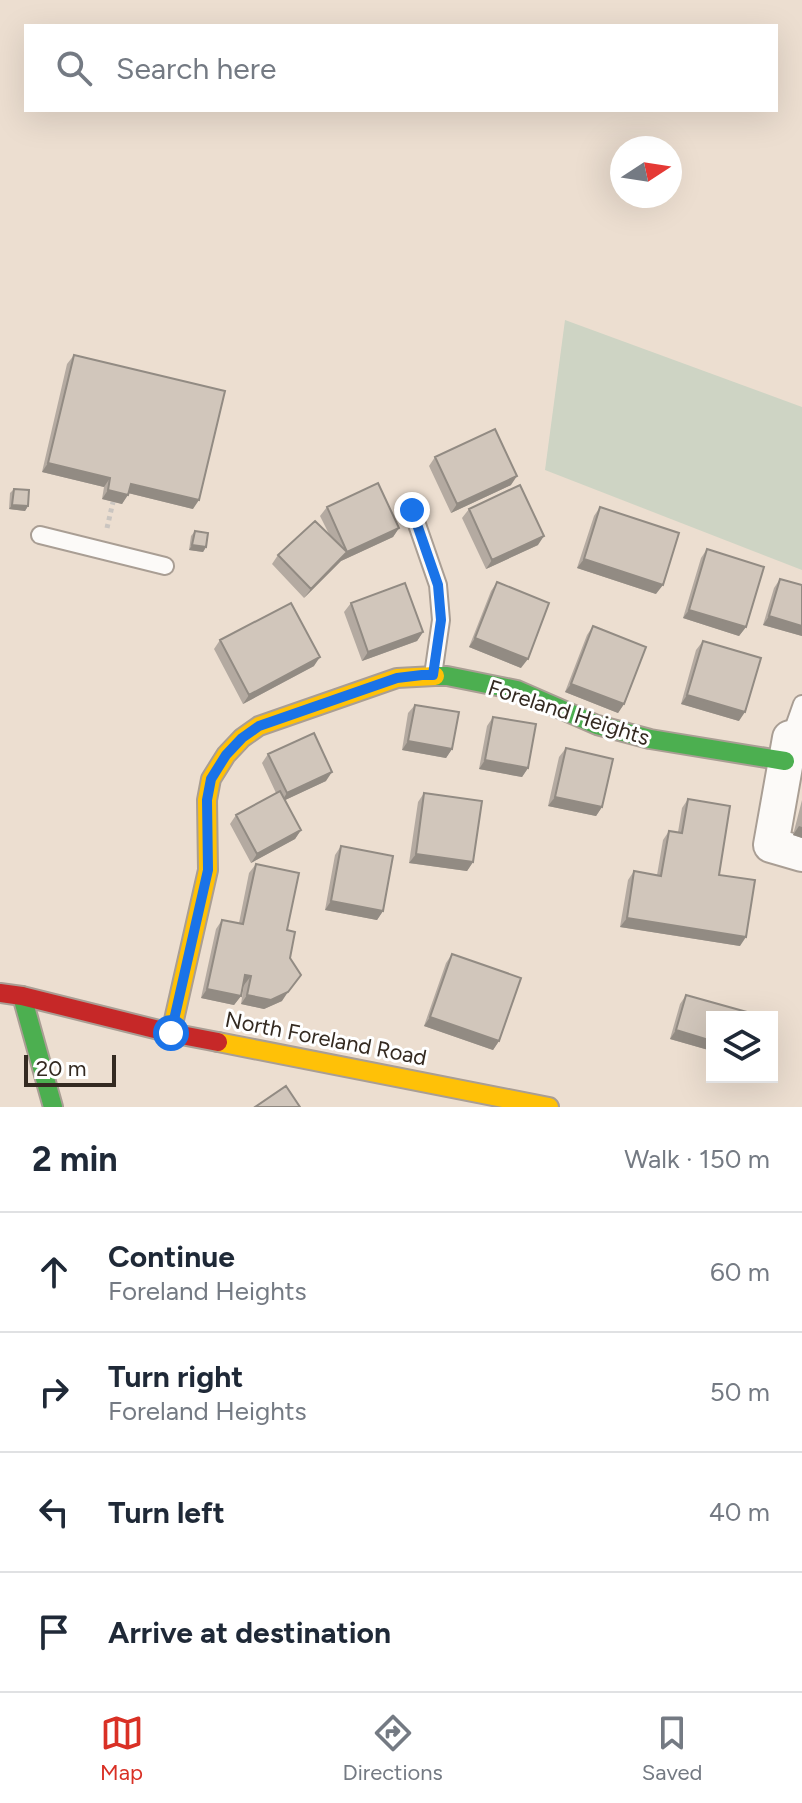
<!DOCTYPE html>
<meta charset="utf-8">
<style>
:root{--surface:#fff;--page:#f6f6f7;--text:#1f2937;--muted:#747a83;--line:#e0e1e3;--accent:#d93025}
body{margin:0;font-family:Figtree,sans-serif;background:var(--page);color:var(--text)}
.controls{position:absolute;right:24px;bottom:24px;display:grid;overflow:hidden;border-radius:0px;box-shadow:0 8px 32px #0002}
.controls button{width:72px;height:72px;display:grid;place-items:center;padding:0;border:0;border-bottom:2px solid var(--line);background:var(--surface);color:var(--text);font:40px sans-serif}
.compass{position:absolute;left:610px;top:136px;width:72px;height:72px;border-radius:50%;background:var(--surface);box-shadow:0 8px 32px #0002;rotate:78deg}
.scale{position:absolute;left:24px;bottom:20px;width:92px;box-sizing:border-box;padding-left:8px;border:4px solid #342a21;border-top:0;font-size:22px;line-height:28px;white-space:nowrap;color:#342a21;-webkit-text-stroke:6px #fff;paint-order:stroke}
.stop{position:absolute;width:24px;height:24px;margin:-18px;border:6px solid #1a73e8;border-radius:50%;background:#fff}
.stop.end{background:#1a73e8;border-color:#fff;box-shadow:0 2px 8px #0008}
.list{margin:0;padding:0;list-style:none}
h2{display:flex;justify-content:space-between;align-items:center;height:104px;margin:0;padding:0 32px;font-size:34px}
h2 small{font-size:26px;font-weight:400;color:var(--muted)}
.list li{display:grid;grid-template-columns:52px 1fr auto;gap:24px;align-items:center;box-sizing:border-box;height:120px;padding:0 32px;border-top:2px solid var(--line)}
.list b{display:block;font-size:30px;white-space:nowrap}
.list p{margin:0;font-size:26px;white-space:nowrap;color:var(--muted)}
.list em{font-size:26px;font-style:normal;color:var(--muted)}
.icon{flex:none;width:44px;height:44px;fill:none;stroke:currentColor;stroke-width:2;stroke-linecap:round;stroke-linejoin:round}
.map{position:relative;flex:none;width:802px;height:1107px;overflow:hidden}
.search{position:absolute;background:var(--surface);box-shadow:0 8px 32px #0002;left:24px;right:24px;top:24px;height:88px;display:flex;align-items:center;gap:20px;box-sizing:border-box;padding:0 28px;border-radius:0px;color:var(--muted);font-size:30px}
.sheet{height:584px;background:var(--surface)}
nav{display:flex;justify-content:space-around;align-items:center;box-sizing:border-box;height:112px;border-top:2px solid var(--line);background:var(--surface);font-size:22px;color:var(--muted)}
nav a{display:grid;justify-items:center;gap:4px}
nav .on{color:var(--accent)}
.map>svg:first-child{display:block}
.green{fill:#ced4c4}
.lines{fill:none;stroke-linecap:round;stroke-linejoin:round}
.lane-casing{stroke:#a99e94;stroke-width:20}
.street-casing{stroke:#a99e94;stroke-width:38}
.fast-casing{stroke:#a99e94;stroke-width:22}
.slow-casing{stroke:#a99e94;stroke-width:22}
.jam-casing{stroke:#a99e94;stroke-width:22}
.path{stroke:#cac5c0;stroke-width:5;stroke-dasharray:4 4;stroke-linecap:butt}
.lane{stroke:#fcfaf8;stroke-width:16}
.street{stroke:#fcfaf8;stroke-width:34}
.fast{stroke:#4caf50;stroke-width:18}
.slow{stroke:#ffc107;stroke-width:18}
.jam{stroke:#c62828;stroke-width:18}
.wall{fill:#b4aaa1}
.shaded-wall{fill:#928b83}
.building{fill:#d1c6bb;stroke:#928b83;stroke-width:2}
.route{stroke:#1a73e8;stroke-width:10}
.labels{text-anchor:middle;stroke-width:6;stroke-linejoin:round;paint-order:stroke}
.street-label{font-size:22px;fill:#342a21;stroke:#fff}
</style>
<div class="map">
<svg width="802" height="1107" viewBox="0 0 802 1107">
<rect width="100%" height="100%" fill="#ecded0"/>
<path class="green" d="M565,320L802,407V570L545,470Z"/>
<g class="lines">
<defs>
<path id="lane" d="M412,510L438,585L441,620L433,675
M40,535L165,566
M790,738L802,704"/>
<path id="street" d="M790,738L771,845L802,854"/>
<path id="fast" d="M435,676H447L517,690L597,725L650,739L785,761
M22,996L53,1107"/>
<path id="slow" d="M171,1033L208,870L207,800L211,779L226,755L242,738L259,726L397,678L435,676
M218,1042L549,1107"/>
<path id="jam" d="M0,993L22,996L171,1033L218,1042"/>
</defs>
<use href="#lane" class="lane-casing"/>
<use href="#street" class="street-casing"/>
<use href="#fast" class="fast-casing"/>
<use href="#slow" class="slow-casing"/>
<use href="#jam" class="jam-casing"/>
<path class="path" d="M107,528L113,502"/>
<use href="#lane" class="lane"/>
<use href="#street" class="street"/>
<use href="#fast" class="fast"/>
<use href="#slow" class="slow"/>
<use href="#jam" class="jam"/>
</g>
<path class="wall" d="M74,355L193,509L128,493L122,504L102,499L104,487L42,472L67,364Z
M435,457L511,485L451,513L429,466Z
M14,489L28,506L25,511L9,509L10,493Z
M327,507L399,528L393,537L341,561L304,598L272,564L278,555L329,534L320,516Z
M600,507L656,594L577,568L594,516Z
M469,509L538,545L486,569L462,518Z
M195,531L206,547L203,552L189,550L191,536Z
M707,549L746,627L739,636L683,618L701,558Z
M780,579L802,585V636L763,625L774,588Z
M497,582L521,668L469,647L491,591Z
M351,603L423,632L417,641L362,661L344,612Z
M593,626L624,704L618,713L565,692L587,635Z
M220,640L314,666L243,704L214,649Z
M703,641L739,721L681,704L696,650Z
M415,705L452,749L446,758L402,750L408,713Z
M493,717L528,768L522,777L479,769L487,726Z
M566,748L602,807L596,816L548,806L559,757Z
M268,754L326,781L285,800L301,830L295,839L251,863L230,824L236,815L276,793L262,763Z
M424,793L473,862L467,871L409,863L418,802Z
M688,799L719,875L740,946L620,927L628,880L634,871L657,875L663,840L669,831L678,832L682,808Z
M802,800V838L793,835Z
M341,846L383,911L377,920L325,910L335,855Z
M256,864L287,930L282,1001L264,1009L241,1004L244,985H243L241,996L234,1005L201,998L216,929L222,920L239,923L249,873Z
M452,954L499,1041L493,1050L424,1026L446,963Z
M686,995L712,1017V1051L670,1039L680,1004Z"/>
<path class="shaded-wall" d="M48,463L110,478L104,487L42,472Z
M517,476L511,485L451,513L457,504Z
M131,484L199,500L193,509L124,492Z
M108,490L128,495L122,504L102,499Z
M12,505L28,506L25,511L9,509Z
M399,528L393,537L341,561L304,598L311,589L347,552Z
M544,536L538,545L486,569L492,560Z
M192,545L206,547L203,552L189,550Z
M584,559L663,585L656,594L577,568Z
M689,610L746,627L739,636L683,618Z
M769,616L802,626V636L763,625Z
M423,632L417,641L362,661L368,652Z
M475,638L528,659L521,668L469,647Z
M320,657L314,666L243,704L249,695Z
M571,684L624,704L618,713L565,692Z
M687,695L745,712L739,721L681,704Z
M408,741L452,749L446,758L402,750Z
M485,760L528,768L522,777L479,769Z
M332,772L326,781L281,802L287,793Z
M555,797L602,807L596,816L548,806Z
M799,826L802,827V838L793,835Z
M301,830L295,839L251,863L257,854Z
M416,854L473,862L467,871L409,863Z
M331,901L383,911L377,920L325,910Z
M627,918L746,937L740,946L620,927Z
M245,975L251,976L244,985L238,984Z
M207,989L241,996L234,1005L201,998Z
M288,992L282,1001L264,1009L241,1004L247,995Z
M430,1017L499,1041L493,1050L424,1026Z
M676,1030L712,1041V1051L670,1039Z"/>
<path class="building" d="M74,355L225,391L199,500L131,484L128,495L108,490L110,478L48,463Z
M495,429L517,476L457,504L435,457Z
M378,483L399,528L347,552L327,507Z
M520,485L544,536L492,560L469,509Z
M14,489L29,490L28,506L12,505Z
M600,507L679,533L663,585L584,559Z
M315,521L347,552L311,589L278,555Z
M195,531L208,533L206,547L192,545Z
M707,549L764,567L746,627L689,610Z
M780,579L802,585V626L769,616Z
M497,582L549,603L528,659L475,638Z
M405,583L423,632L368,652L351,603Z
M291,603L320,657L249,695L220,640Z
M593,626L646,647L624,704L571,684Z
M703,641L761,658L745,712L687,695Z
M415,705L459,712L452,749L408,741Z
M493,717L536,724L528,768L485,760Z
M314,733L332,772L287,793L268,754Z
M566,748L613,759L602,807L555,797Z
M280,791L301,830L257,854L236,815Z
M424,793L482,801L473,862L416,854Z
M688,799L730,806L719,875L755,880L746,937L627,918L634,871L661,876L669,831L682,833Z
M341,846L393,856L383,911L331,901Z
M256,864L299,873L287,930L295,932L290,958L301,975L288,992L271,1000L247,995L251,976L245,975L241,996L207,989L222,920L243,924Z
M452,954L521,978L499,1041L430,1017Z
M686,995L754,1014L753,1017H712V1041L676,1030Z
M286,1086L300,1107H255Z"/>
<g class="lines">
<path class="route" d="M171,1033L208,870L207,800L211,779L226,755L242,738L259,726L397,678L422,675H433L441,620L438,585L412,510"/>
</g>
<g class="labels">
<g class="street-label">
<text transform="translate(569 712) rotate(18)" y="8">Foreland Heights</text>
<text transform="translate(326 1038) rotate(11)" y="8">North Foreland Road</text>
</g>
</g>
</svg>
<div class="controls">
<button><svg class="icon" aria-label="layers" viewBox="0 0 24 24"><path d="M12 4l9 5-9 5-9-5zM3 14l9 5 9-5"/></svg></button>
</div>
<svg class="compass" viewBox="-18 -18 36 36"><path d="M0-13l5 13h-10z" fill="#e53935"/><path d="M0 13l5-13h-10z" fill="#747a83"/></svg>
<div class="scale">20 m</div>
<div class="stop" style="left:171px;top:1033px"></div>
<div class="stop end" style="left:412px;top:510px"></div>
<div class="search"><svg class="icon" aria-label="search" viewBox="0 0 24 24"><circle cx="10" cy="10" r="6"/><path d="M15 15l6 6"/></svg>Search here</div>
</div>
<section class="sheet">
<h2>2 min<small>Walk · 150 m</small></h2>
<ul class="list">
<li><svg class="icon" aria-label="ahead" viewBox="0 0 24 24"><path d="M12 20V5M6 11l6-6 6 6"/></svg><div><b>Continue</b><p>Foreland Heights</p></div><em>60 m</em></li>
<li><svg class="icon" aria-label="right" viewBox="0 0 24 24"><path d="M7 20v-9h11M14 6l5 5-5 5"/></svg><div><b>Turn right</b><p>Foreland Heights</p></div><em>50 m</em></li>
<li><svg class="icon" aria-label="left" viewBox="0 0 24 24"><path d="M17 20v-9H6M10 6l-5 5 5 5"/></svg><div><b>Turn left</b></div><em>40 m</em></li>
<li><svg class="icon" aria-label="arrive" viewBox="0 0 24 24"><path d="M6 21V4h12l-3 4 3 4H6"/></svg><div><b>Arrive at destination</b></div></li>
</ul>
</section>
<nav>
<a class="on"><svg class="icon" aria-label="map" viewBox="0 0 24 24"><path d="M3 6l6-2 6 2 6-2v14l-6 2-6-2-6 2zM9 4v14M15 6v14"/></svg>Map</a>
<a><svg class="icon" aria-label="directions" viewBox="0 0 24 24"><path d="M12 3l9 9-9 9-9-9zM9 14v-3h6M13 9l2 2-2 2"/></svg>Directions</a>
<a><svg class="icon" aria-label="saved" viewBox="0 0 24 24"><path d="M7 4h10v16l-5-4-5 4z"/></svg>Saved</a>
</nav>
